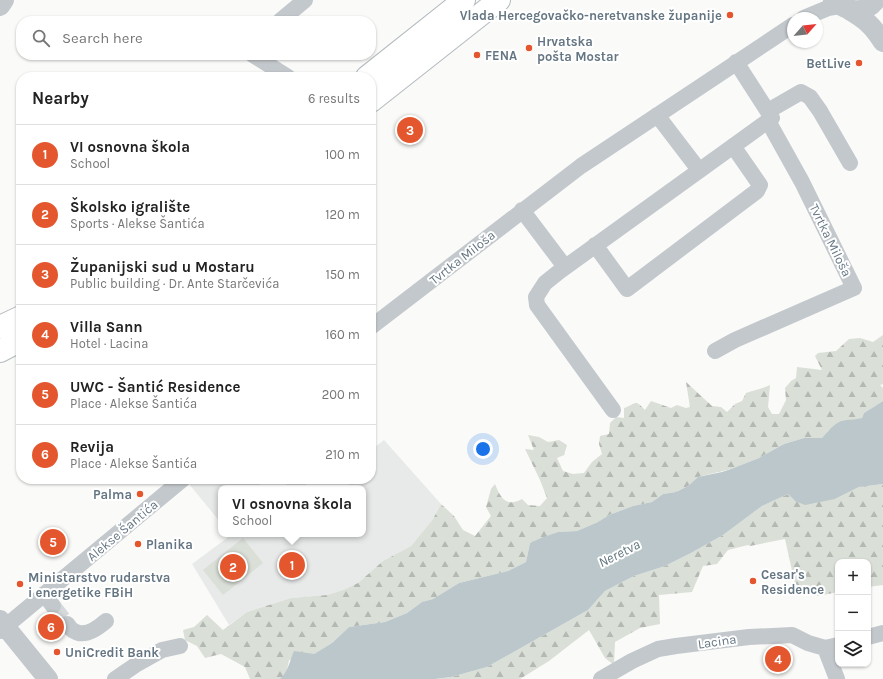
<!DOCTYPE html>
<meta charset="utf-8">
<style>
:root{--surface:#fff;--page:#f6f6f6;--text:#222;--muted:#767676;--line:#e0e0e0;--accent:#e4572e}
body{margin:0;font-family:Karla,sans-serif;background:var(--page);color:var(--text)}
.controls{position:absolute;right:12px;bottom:12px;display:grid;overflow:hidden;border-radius:8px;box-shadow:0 1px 3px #0004}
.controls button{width:36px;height:36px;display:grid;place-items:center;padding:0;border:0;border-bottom:1px solid var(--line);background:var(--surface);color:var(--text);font:20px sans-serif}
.compass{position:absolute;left:787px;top:12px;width:36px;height:36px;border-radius:50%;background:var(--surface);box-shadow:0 1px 3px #0004;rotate:63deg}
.you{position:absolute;left:483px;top:449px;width:14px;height:14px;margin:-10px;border:3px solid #fff;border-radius:50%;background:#1a73e8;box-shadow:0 0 0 6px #1a73e833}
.badge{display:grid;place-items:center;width:26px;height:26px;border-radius:50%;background:var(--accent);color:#fff;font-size:13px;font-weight:700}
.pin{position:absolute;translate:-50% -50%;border:2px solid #fff;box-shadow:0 1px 4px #0006}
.popup{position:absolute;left:218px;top:485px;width:148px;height:52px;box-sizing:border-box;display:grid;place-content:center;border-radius:8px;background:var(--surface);filter:drop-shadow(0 1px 3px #0005);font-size:13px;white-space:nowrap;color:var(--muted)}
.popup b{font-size:15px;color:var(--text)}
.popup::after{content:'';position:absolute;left:50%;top:100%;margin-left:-8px;border:8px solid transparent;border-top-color:var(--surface)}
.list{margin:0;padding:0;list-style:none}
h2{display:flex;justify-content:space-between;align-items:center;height:52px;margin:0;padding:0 16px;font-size:17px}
h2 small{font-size:13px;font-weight:400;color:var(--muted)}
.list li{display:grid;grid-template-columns:26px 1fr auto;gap:12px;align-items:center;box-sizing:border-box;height:60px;padding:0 16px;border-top:1px solid var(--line)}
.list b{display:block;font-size:15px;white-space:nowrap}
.list p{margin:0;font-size:13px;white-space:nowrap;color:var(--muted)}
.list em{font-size:13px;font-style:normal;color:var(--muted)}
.icon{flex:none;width:22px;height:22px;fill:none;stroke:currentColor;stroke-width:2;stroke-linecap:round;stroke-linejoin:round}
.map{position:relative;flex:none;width:883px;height:679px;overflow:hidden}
.search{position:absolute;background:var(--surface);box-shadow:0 1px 3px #0004;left:16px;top:16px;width:360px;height:44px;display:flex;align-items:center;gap:10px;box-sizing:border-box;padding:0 14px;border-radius:16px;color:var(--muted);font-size:15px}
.panel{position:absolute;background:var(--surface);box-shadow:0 1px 3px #0004;left:16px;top:72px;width:360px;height:412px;border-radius:16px}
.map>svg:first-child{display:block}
.built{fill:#e8e9e9}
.forest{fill:url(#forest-firs)}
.pitch{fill:#dadfd7}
.water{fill:#bbc7cb}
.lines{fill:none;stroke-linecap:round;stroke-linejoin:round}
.minor-tunnel{stroke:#d5d9db;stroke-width:16;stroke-dasharray:16 8;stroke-linecap:butt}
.secondary-casing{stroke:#b3babf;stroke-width:24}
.minor{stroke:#c3c8cc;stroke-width:16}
.tertiary{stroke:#c3c8cc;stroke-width:20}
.secondary{stroke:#fff;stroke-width:22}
.poi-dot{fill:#e4572e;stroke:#fff;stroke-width:1.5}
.labels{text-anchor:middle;stroke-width:4;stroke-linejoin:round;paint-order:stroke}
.poi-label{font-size:13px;font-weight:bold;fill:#657683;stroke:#fff;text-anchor:start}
.street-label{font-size:13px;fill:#657683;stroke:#fff}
.water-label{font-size:14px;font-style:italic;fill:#60757c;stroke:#fff}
</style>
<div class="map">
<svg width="883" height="679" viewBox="0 0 883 679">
<defs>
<pattern id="forest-firs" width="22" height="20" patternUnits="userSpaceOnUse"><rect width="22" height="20" fill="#dadfd7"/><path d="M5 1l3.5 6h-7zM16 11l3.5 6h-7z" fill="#b4b9b4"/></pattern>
</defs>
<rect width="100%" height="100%" fill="#fafaf8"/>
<path class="built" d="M384,440L441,504L433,519L411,546L383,561L358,583L343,590L327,595L291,598L247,612L229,625L192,564L227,538L230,534H363V488H351L345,479H371V450Z
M194,479H255L263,488H221V523L189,484Z
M293,479H302L308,488H282Z"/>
<path class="forest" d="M883,335V384L880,385L883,388V401L864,413L862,418L852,421L845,420L829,430L822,438H804L784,444L759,458L731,469L698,477L688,486L676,492L663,494L652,502L633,506L609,515L598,522L577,531L558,532L530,543L526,562L508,571L459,583L433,599L422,602L407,613L385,622L349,627L332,643L314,654L289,660L286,674L280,679H250L245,667L221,654L205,658L197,646L185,640L183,630L194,627L207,615L223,630L247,612L291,598L327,595L343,590L358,583L383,561L411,546L433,519L441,504L454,516L463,530L475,536L491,516L486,507L491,489L495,484C500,497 506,508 522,499L528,505L540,506L547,498L540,480L525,449L534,450L528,435L539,437L548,442L559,440L567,445L564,455L557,458L563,471L573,474L584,473L592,462L602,454L599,444L600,436L609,434L610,423L616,417L624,418V408C636,404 634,398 645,410L651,401L671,408L677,405L686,408L690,407L686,382L712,406L721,407L727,412L735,404L742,401L746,393C754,390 762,389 770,385L768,407L772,414H779L786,400L785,388L791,381L796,378L797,367L822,370L815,356L818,353L836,351L849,339L860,338L873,342Z
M883,484V585L868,587V562H838V592L818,596L795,584L785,539L750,546L748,545L728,550L717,564L703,566L692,592L659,595L660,624L640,628L615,642L614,665L605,658L589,630L549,661L520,679H435L451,677L487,667L588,610L605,591L634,576L665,566L691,553L723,535L762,506L788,494L795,501L835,499L859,487Z"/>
<path class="pitch" d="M243,538L263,563L223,595L203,570Z"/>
<path class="water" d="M883,401V484L859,487L835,499L805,505L795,501L788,494L762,506L723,535L691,553L665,566L634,576L605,591L588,610L487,667L451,677L435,679H280C288,672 290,660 294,651L314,654L332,643L349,627L385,622L407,613L422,602L433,599L459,583L508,571L526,562L530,543L541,538L558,532L577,531L598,522L609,515L633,506L652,502L663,494L676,492L688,486L698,477L722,472L731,469L759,458L784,444L804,438H822C828,431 836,421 846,420C852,420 856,419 862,418L864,413Z"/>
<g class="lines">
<path class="minor-tunnel" d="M53,606L67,624"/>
<defs>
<path id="secondary" d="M367,77L464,0
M371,101L499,0
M0,327L21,317
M0,351L21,340"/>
</defs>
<use href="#secondary" class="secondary-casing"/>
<path class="minor" d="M804,18L828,8L840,6
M280,21L305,0
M253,55L288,77
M768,111L801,92L810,97L820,111L850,163
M657,115L699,170
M522,210L565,267
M595,245L627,289L757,191L760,185L733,146
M371,327L581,166L793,25
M715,351L735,340L854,288L802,182L768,121
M613,410L537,305L536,297L545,283L560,271L772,118L736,62
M44,594L53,606
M67,624C69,626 71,630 74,631C85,638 98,628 106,621
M0,631L183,479
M868,637L883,633
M825,648L837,679
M115,679L137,664L162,650L180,646
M601,679L632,661L658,649L676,646L749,637L792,635L808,643L825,648L838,645"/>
<path class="tertiary" d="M833,0C846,11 864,16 876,0
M0,6L4,0
M849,10C866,20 872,25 883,42
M0,620L48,679"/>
<use href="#secondary" class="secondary"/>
</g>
<g class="poi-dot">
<circle cx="730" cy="15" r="4"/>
<circle cx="529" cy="48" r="4"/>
<circle cx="477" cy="55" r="4"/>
<circle cx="859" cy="63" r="4"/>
<circle cx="140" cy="494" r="4"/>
<circle cx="138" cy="544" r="4"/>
<circle cx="753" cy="581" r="4"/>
<circle cx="20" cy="584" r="4"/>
<circle cx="57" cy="652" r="4"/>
</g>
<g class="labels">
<g class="poi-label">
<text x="722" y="20" text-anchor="end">Vlada Hercegovačko-neretvanske županije</text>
<text x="537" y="46">Hrvatska<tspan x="537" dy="15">pošta Mostar</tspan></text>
<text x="485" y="60">FENA</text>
<text x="851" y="68" text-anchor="end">BetLive</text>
<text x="132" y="499" text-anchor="end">Palma</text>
<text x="146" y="549">Planika</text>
<text x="761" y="579">Cesar's<tspan x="761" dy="15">Residence</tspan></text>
<text x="28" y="582">Ministarstvo rudarstva<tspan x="28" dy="15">i energetike FBiH</tspan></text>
<text x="65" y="657">UniCredit Bank</text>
</g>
<g class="street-label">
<text transform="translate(831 240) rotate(64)" y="5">Tvrtka Miloša</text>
<text transform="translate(462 257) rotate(-38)" y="5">Tvrtka Miloša</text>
<text transform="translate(122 530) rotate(-40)" y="5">Alekse Šantića</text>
<text transform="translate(717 641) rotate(-8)" y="5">Lacina</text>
</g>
<g class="water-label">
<text transform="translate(619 553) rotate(-27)" y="5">Neretva</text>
</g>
</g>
</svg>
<div class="controls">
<button>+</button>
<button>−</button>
<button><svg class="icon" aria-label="layers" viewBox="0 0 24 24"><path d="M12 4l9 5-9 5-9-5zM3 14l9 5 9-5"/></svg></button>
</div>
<svg class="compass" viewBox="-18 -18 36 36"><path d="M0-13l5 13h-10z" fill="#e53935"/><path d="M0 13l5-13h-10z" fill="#767676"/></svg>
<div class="you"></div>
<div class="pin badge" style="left:292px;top:565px">1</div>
<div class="popup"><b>VI osnovna škola</b>School</div>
<div class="pin badge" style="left:233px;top:567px">2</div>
<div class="pin badge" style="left:410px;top:130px">3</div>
<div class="pin badge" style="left:778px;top:659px">4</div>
<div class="pin badge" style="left:53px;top:542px">5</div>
<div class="pin badge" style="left:51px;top:627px">6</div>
<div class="search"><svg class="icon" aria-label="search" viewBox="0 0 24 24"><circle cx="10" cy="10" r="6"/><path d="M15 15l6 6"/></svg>Search here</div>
<section class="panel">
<h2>Nearby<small>6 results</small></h2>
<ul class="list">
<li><span class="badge">1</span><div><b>VI osnovna škola</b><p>School</p></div><em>100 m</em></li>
<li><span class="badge">2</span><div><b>Školsko igralište</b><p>Sports · Alekse Šantića</p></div><em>120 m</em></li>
<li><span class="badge">3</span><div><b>Županijski sud u Mostaru</b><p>Public building · Dr. Ante Starčevića</p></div><em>150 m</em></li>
<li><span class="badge">4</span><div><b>Villa Sann</b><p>Hotel · Lacina</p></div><em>160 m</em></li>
<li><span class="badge">5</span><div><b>UWC - Šantić Residence</b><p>Place · Alekse Šantića</p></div><em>200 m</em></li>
<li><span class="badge">6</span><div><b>Revija</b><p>Place · Alekse Šantića</p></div><em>210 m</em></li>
</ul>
</section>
</div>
